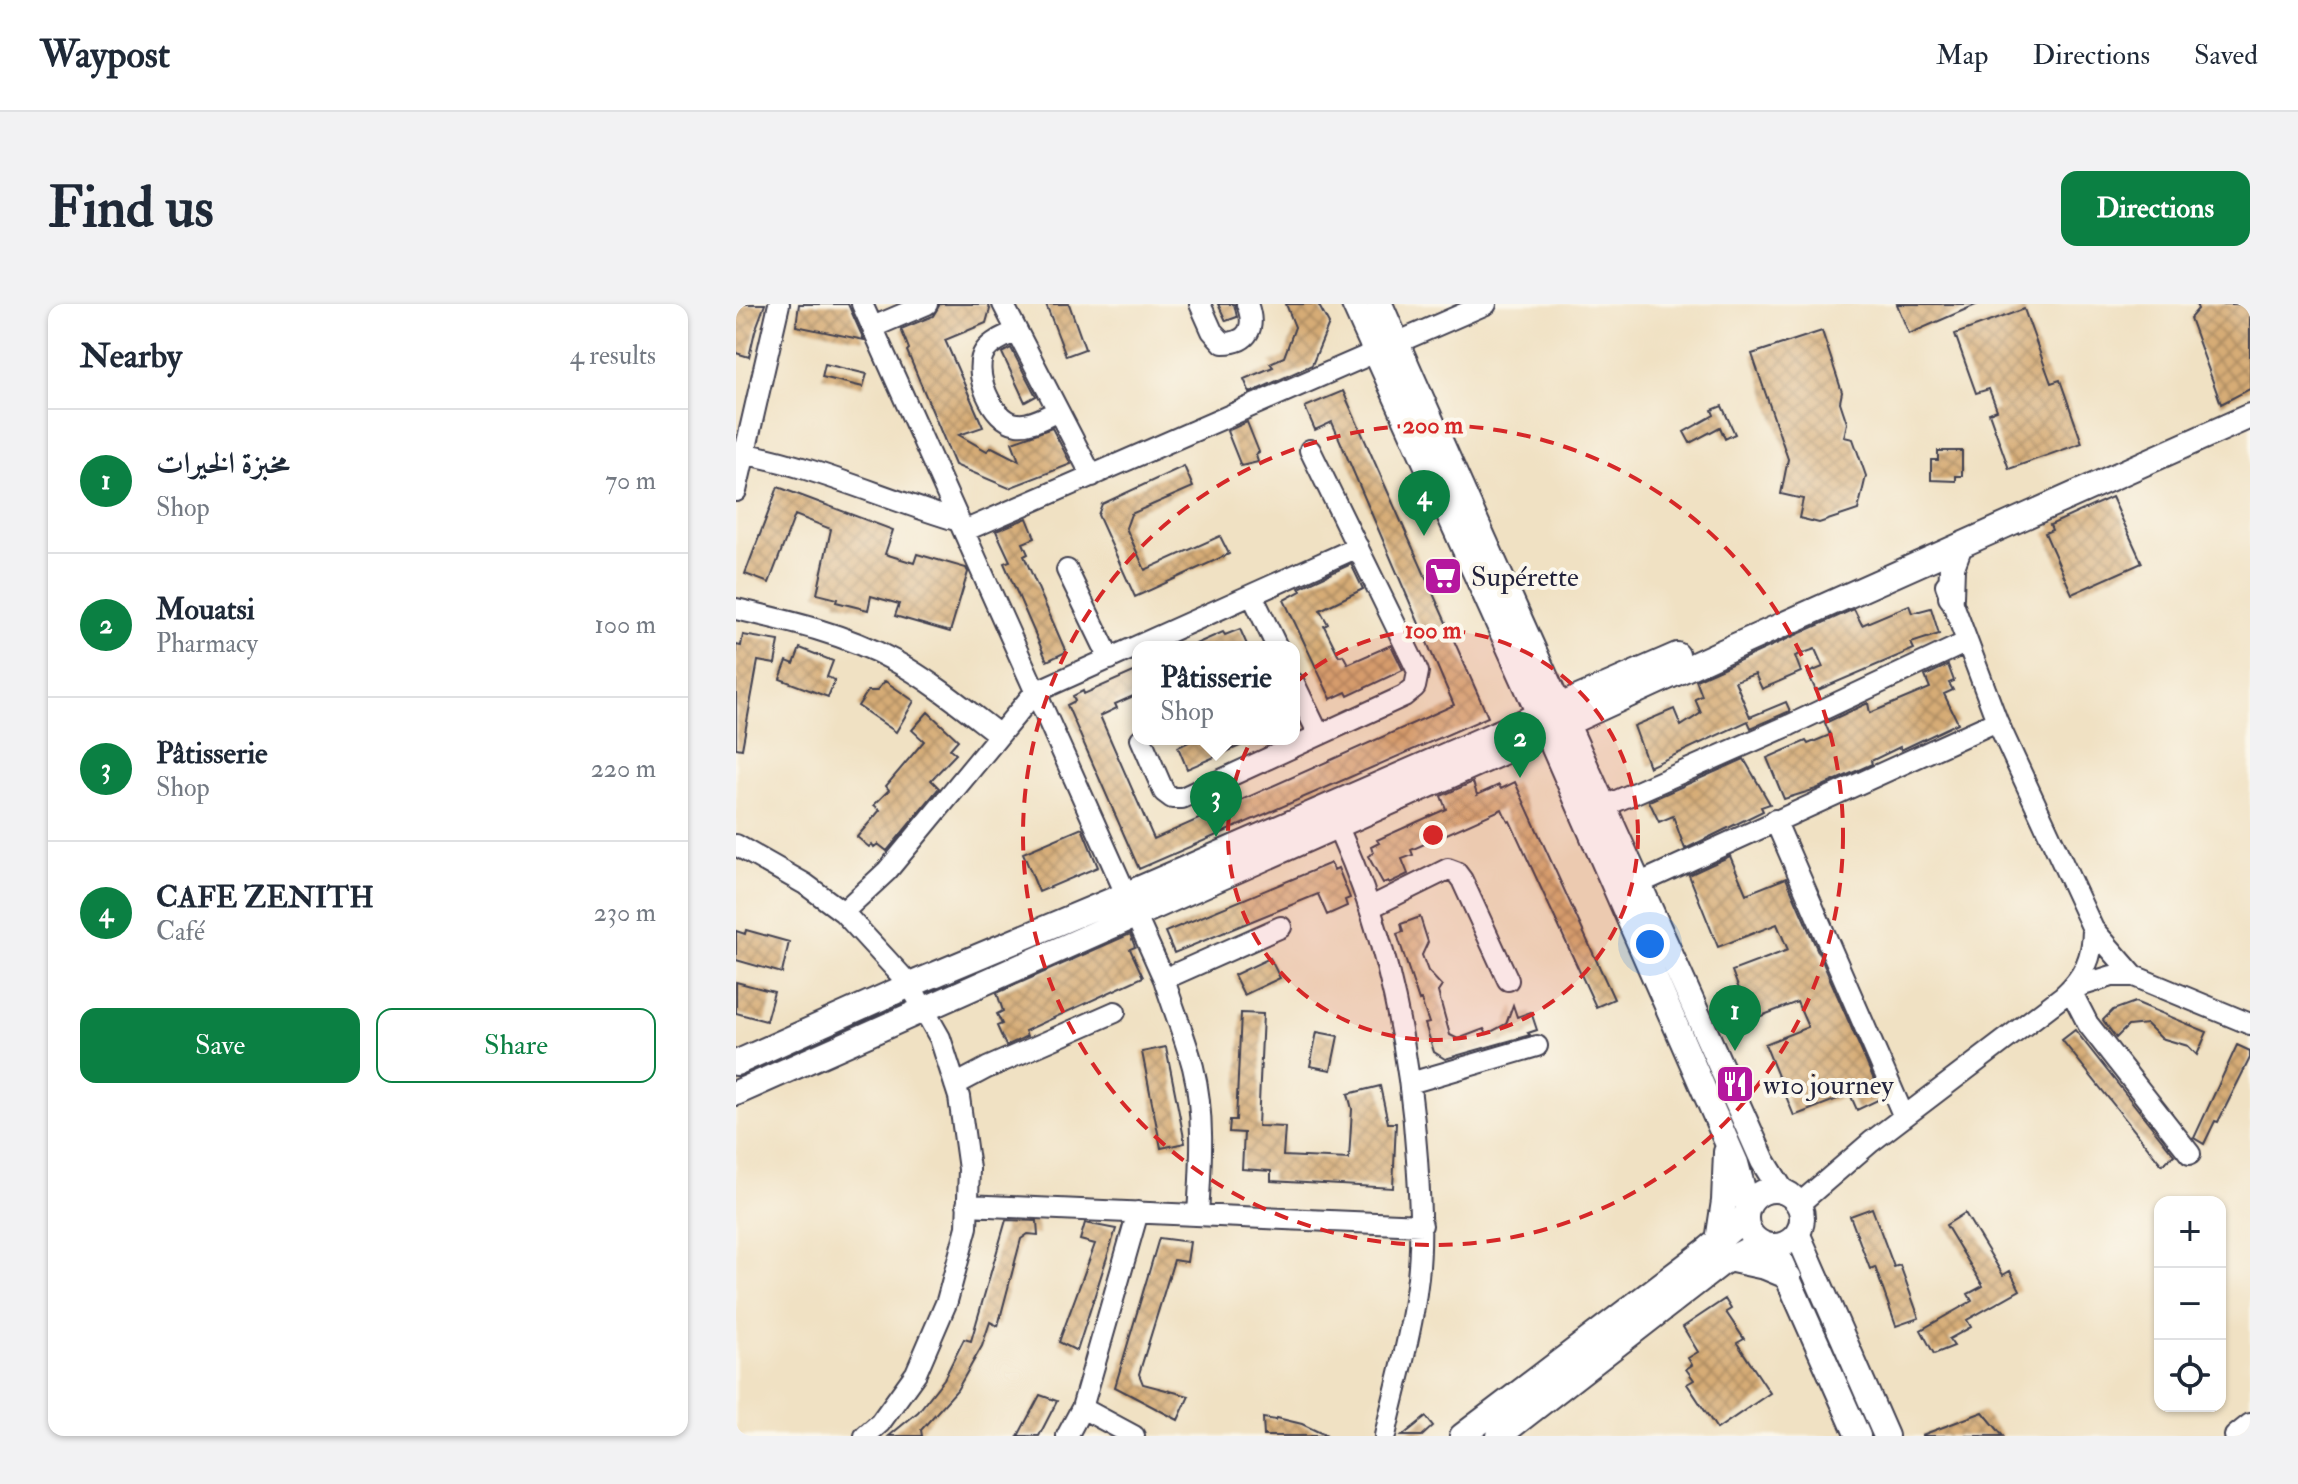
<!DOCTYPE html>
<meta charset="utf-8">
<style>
:root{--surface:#fff;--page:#f2f2f3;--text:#1f2937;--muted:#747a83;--line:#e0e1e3;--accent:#0b8043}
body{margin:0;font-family:"IM FELL Double Pica",Amiri,serif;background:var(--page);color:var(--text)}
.controls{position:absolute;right:24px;bottom:24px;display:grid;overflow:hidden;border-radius:16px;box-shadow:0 2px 6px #0004}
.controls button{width:72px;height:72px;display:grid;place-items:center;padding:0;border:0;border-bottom:2px solid var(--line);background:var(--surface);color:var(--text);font:40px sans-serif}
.you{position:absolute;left:914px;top:640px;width:28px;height:28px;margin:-20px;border:6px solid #fff;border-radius:50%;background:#1a73e8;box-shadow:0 0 0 12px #1a73e833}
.badge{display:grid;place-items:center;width:52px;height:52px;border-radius:50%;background:var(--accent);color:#fff;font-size:26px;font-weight:700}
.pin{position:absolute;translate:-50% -66px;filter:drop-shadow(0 2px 4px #0008)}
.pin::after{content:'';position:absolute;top:42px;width:28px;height:24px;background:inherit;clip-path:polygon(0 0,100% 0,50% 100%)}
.popup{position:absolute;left:396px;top:337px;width:168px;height:104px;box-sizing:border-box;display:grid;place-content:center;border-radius:16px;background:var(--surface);filter:drop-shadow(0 2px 6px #0005);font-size:26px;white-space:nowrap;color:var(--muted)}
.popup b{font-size:30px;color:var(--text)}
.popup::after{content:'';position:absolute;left:50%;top:100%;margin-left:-16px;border:16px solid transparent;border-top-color:var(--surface)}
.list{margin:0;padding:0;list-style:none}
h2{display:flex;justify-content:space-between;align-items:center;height:104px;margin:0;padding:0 32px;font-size:34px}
h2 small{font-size:26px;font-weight:400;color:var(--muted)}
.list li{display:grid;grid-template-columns:52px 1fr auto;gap:24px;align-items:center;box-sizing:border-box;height:144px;padding:0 32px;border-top:2px solid var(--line)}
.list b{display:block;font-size:30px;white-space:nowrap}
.list p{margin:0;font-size:26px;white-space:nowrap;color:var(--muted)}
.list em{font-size:26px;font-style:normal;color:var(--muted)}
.actions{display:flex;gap:16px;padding:24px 32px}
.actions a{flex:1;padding:18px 0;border:2px solid var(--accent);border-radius:16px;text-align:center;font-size:28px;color:var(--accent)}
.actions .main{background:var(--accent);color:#fff}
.icon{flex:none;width:44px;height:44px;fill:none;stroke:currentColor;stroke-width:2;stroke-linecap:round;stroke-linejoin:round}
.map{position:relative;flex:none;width:1514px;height:1132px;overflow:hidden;border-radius:16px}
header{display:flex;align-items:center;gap:48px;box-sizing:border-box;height:112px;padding:0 40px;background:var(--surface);border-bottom:2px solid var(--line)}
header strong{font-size:38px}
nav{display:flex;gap:44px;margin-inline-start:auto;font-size:28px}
.intro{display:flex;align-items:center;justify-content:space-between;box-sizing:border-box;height:192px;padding:0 48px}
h1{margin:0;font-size:56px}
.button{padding:20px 36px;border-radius:16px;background:var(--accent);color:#fff;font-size:28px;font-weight:700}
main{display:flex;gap:48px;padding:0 48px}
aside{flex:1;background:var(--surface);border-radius:16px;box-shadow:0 2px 6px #0004}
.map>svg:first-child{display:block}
.building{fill:url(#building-cross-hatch)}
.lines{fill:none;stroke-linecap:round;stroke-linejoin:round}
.minor-casing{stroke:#413f4f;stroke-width:24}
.major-casing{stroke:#413f4f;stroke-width:28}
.minor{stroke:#fff;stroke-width:20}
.major{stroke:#fff;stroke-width:24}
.ring{fill:none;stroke:#d62828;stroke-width:4;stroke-dasharray:14 10}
.labels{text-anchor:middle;stroke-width:8;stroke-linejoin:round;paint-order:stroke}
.poi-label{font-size:28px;fill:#22223b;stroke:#fbf7ec;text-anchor:start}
.centre{fill:#d62828;stroke:#fbf7ec;stroke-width:4}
.ring-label{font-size:24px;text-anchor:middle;font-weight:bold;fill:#d62828;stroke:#fbf7ec;stroke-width:8;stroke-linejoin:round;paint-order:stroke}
</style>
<header>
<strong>Waypost</strong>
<nav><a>Map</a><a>Directions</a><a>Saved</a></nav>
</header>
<div class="intro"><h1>Find us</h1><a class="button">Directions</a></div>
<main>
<aside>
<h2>Nearby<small>4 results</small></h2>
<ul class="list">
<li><span class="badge">1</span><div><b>مخبزة الخيرات</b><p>Shop</p></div><em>70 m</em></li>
<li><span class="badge">2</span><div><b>Mouatsi</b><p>Pharmacy</p></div><em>100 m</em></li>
<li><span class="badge">3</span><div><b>Pâtisserie</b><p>Shop</p></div><em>220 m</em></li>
<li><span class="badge">4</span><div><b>CAFE ZENITH</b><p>Café</p></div><em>230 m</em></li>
</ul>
<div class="actions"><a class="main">Save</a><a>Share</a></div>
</aside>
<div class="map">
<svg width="1514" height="1132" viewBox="0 0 1514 1132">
<defs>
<pattern id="building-cross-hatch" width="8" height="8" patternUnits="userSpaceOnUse" patternTransform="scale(2)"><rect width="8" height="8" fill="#d6ac76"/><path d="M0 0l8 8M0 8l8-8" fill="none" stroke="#ad8c62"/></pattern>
</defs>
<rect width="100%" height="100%" fill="#fbf7ec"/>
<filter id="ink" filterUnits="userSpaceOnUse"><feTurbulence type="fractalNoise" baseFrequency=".0125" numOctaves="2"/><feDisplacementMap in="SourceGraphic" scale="16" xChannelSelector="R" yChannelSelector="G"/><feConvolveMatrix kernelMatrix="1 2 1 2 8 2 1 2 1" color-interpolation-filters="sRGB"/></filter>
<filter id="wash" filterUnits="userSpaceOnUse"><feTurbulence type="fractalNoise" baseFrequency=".006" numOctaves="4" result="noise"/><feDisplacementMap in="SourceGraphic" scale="32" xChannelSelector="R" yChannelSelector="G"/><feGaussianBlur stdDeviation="1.8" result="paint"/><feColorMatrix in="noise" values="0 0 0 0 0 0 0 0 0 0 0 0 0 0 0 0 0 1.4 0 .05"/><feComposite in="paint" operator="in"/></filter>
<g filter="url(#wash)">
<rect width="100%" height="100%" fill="#f0e1c3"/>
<g id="blocks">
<path class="building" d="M0,0H29L19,27L13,53L0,49Z
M63,0H112L128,36L60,22Z
M204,0H252L254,5L250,19L209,36L247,123L223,131L251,147L256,143L283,157L276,138L316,124L335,160L273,184L219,161L171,47L173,45L165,25L197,12Z
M310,0H333L349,45L330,52Z
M482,0H498L501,13L490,17Z
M550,0H582L593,20L576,61L514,89L508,75L537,63L534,59L548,53L559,23Z
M1161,0H1242L1173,30Z
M1460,0H1514V85L1485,100L1454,14L1462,5Z
M1288,5L1315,79L1324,76L1346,139L1273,165L1253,109L1261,106L1253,85L1240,89L1219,30Z
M1086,27L1106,88L1104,98L1111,119L1108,133L1117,135L1130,172L1122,206L1083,219L1063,214L1067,195L1045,190L1052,155L1016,50Z
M275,44L300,92L289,98L266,49Z
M89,60L131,70L127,83L86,73Z
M607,87L752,413L403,565L331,401L339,397L337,392L347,387L348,390L402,366V390L379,400L381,404L364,412L418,535L718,401L596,118L579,126L569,103Z
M986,102L999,130L989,135L984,123L954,139L948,128L978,111L976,106Z
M511,118L523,148L520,150L522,158L505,162L491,127Z
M1202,147H1226V172H1220V177L1195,176V156H1202Z
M448,162L457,183L395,210L390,224L409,266L484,232L493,250L399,293L362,211L366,200Z
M42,183L157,226L149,250L178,259L181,250L230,264L232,268L214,328L159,312L163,300L135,292L132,306L100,298L101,295L81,290L95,225L59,211L33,279L9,270Z
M1376,193L1406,259L1336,290L1309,229L1316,226L1314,221Z
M291,214L299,234L287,239L292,250L288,252L330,348L311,357L268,259L274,257L260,227Z
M615,260L627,285L584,306L592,320L588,322L603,352L607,351L612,360L655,341L667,366L612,392L610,388L595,395L548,296L565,287L563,284Z
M1173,301L1176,309L1195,304L1203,330L1175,339L1178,345L1080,387L1072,369L1087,363L1079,345L1059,352L1065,368L1026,385L1019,370L999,377L1014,413L1050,398L1054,407L1015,424L1012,417L913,463L898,422L938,405L945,422L965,409L959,395L966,392L960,376L1118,305L1126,321Z
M504,325L512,343H453L487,328L489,331Z
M7,331L43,337L39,360L22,357L6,445L0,444V341L5,342Z
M64,344L97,357L91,373L99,376L92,393L44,375L51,357L58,360Z
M1212,361L1218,377L1213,379L1217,386L1208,390L1222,419L1165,446L1164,443L1135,457L1136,460L1080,485L1048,495L1031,454L1070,437L1072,440L1094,431L1089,419L1132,399L1134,409L1194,384L1189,372Z
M149,377L178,397L160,428L122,402L132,387H140Z
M192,408L222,436L214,445L220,450L195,476L203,484L151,547L142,540L138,543L136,540L133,543L121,533L144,506L138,501L153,486L150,482L188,437L176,426Z
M459,435H520L451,465L442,443Z
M1008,455L1034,500L1025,503L1027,507L949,545L937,512L923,518L913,497Z
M737,478L741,491L763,481L765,485L779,478L878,695L860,703L774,517L772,518L766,505L675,546L677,551L666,555L672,570L653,579L652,577L647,579L632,552L637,549L635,543L643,539L641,536L710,505L705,492Z
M346,524L362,563L303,588L287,549Z
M994,552L1010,590L1050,574L1146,794L1121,806L1114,790L1058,812L1029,740L1072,723L1061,698L1015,716L996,667L1052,646L1041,620L982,643L953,571Z
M595,559L598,566L602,564L614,594L609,596L611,602L591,611L582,590L438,649L429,628Z
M684,613L692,638L686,651L692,667L706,682L702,688L714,731L722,735L748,725L751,730L770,720L777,701L781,713L795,708L801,726L792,729L794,731L709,755L698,748L689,720L693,719L685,696L683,697L661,630L667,628L665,620Z
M10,626L53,638L46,669L0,656V627L9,630Z
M394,630L399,643L394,645L407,673L289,727L291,732L270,742L261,722L266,720L261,710L267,707L261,689Z
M534,654L544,674L508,691L498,671Z
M0,678L38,688L30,717L0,709Z
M1399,698L1471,728L1461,751L1452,742L1425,734L1411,720L1392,722L1380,734L1367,716L1377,706Z
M505,709L527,710L522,822L549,823L547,852L613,855L616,805L612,790L644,782L652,819H660L657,884L535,877V867L506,865L508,829L493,828L494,816H500Z
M1339,726L1438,851L1426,861L1326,736Z
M581,728L602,732L595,766L574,762Z
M1501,741L1514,747V754L1482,818L1479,817L1468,840L1458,834Z
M430,743L449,839L425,844L406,748Z
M1136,904L1158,963L1164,961L1183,1014L1160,1022L1139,963L1134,965L1114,912Z
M1229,909L1267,971L1274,967L1284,986L1231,1016L1235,1023L1213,1035L1218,1042L1198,1050L1185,1026L1236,997L1232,990L1247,982L1210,921Z
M270,916L301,917L302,931L292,930L285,935L262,1022L254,1018L246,1042L221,1086L185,1126L186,1132H153L182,1108L208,1075L228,1035L235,1037Z
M349,919L380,925L341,1047L323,1038L359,940L344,936Z
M423,934L454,938L451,958L438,956L403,1070L407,1080L453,1092L442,1116L379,1083Z
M989,995L995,1005L990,1008L1008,1035L1001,1039L1034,1089L981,1125L951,1080L958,1076L950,1065L956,1061L952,1054L962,1048L947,1023Z
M304,1091L321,1097L303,1132H282Z
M1247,1108L1267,1132H1186V1131Z
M690,1113L697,1122L686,1132H666Z
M527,1114L540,1116L541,1114L566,1120L591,1132H528Z"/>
</g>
</g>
<g filter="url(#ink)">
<use href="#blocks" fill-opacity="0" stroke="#413f4f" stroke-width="2"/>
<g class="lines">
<defs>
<path id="minor" d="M126,0L428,675C437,704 449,733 457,763C469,811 465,862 462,910
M267,0L356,172
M464,0L476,27L487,39C513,39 520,23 511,0
M137,23L191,0
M281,27C270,32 256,37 249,47C235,67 256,117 281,120C295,122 310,112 322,107
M0,148C77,161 148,195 223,217
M0,187L43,0
M228,227L750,0
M331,266L374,355
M516,291L541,343
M0,305C53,317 109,330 157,356C194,376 228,404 262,430
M558,379L583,431
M405,435L428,488L436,494H446L668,392L679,383L682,368L679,361L574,146
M869,502L1054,421L1231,338
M595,509C648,618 673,735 681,855C684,900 687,944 680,989C674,1037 659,1085 649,1132
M1039,516L1168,813
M0,541L69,580L107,608L174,681L204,734L223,793L233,865L231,923L211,997L180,1069L144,1119L129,1132
M904,579L1261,417
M635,603L712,565L720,568L726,576L772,676
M107,608L151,567L299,388L622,243
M1357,625L1398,672L1514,720
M1398,672H1376L1334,685L1352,720L1454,850
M428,675L545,623
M674,779L801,742
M219,781L251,764L379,708
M1063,900L1135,838L1327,692C1348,673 1357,653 1357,625L1261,417L1210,281
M231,901L686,921
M346,1104L398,1132
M331,1132L346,1104L402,908
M1499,1132L1514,1120"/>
<path id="major" d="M618,0L803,410L1000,859L1012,904
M644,0C769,287 900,571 1027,857L1045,886
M1215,293L1216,263L1223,244
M0,759L174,681L391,590L941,351
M0,789L810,429L997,343L1514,112
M1010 914a28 28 0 1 1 56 0a28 28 0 1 1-56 0Z
M1062,931L1150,1132
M982,937L988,897L990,848
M1038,943L1122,1132
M992,955L1029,963L1053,973
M726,1132L972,945L1010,913
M763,1132L986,959L1025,939"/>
</defs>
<use href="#minor" class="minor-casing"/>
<use href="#major" class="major-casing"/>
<use href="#minor" class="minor"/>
<use href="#major" class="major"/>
</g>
</g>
<circle cx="697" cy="531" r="205" fill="#d62828" fill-opacity=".12"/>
<g class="ring">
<circle cx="697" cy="531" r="205"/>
<circle cx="697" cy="531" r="410"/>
</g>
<defs>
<symbol id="supermarket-square" viewBox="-11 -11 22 22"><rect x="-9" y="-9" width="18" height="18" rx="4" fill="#b5179e" stroke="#fbf7ec"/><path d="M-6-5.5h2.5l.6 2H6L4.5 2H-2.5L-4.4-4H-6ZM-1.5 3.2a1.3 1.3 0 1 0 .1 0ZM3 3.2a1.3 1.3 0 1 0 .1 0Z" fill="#fff"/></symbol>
<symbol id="restaurant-square" viewBox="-11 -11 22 22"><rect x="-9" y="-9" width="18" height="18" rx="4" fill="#b5179e" stroke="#fbf7ec"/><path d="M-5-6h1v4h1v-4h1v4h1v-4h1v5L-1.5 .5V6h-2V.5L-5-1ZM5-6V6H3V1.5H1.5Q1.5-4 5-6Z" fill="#fff"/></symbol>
</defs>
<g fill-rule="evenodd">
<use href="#supermarket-square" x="685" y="250" width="44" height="44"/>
<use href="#restaurant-square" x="977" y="758" width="44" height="44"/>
</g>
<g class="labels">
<g class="poi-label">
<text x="735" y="282">Supérette</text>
<text x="1027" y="790">w10 journey</text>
</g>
</g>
<circle cx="697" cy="531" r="12" class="centre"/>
<g class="ring-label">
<text x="697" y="129">200 m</text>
<text x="697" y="334">100 m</text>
</g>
</svg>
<div class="controls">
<button>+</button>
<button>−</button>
<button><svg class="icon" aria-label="locate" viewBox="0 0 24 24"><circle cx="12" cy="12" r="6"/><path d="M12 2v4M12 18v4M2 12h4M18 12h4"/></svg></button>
</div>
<div class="you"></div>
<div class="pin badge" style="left:999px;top:747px">1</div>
<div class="pin badge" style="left:784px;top:474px">2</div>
<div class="pin badge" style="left:480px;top:533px">3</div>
<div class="popup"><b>Pâtisserie</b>Shop</div>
<div class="pin badge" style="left:688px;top:232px">4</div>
</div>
</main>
